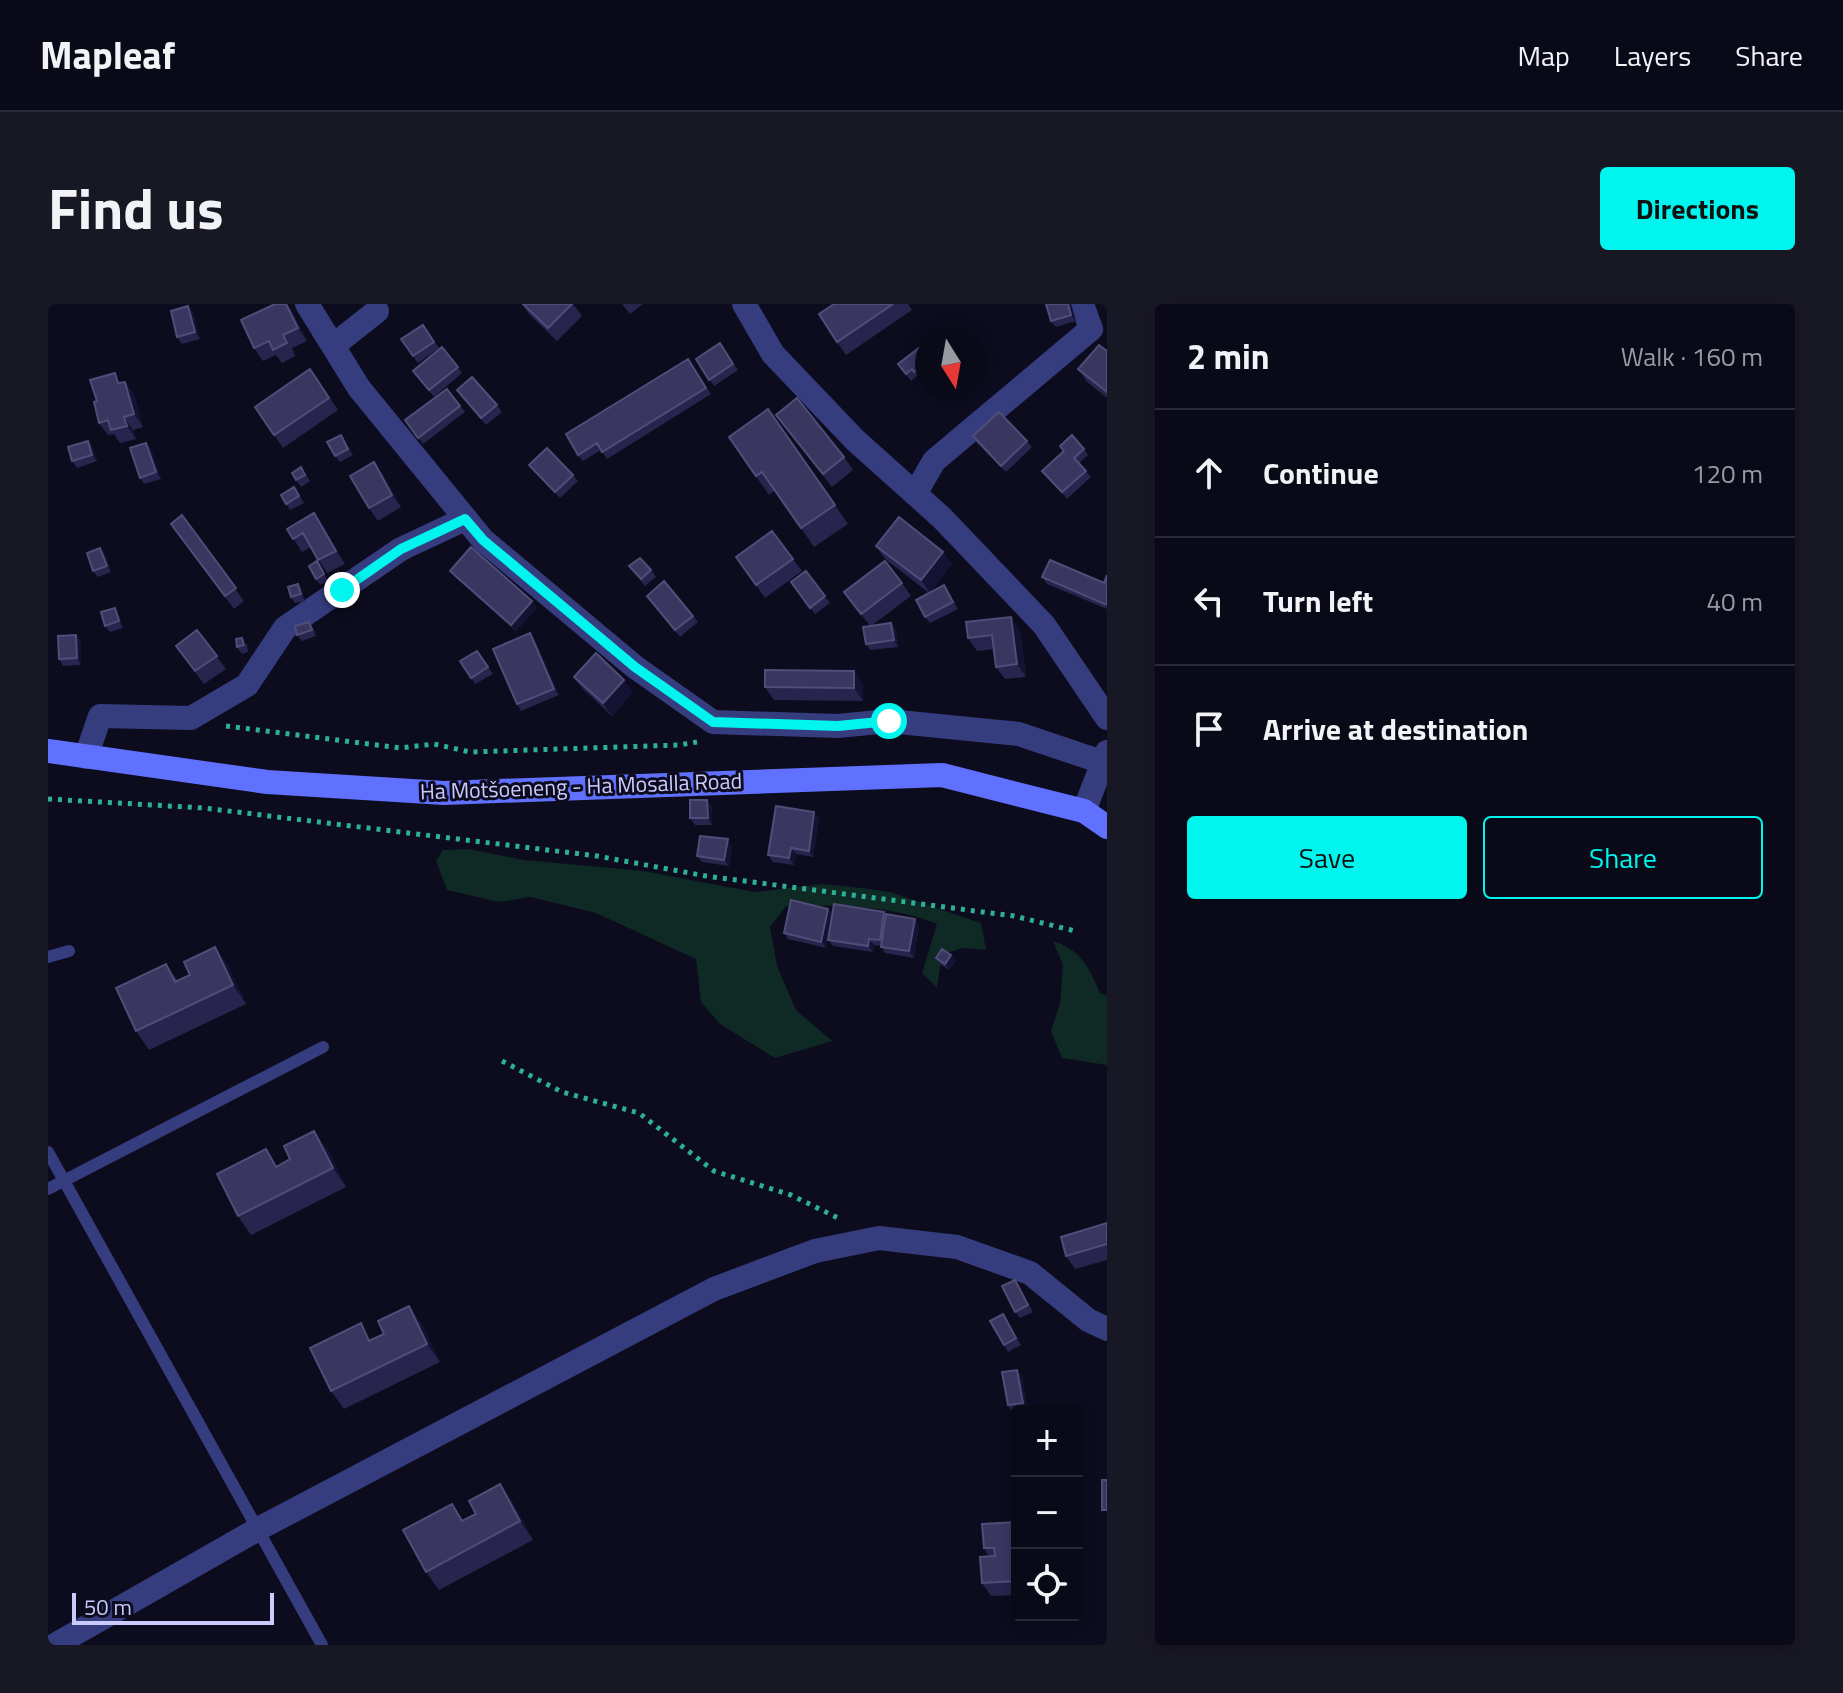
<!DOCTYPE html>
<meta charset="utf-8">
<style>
:root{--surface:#0a0917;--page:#181724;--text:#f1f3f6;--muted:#999aa1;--line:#2a2a36;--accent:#00f5ee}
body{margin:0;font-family:"Titillium Web",sans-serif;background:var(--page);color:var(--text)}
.controls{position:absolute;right:24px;bottom:24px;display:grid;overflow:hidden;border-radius:8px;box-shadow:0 4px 12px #0003}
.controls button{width:72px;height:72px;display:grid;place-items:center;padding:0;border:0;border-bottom:2px solid var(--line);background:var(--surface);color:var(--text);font:40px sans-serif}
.compass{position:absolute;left:867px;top:24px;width:72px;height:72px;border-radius:50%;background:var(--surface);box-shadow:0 4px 12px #0003;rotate:169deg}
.scale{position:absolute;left:24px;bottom:20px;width:202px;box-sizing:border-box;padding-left:8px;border:4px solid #cacaff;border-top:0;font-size:22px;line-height:28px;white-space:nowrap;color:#cacaff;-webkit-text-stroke:6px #0d0c1f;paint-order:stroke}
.stop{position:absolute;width:24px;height:24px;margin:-18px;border:6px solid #00f5ee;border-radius:50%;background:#fff}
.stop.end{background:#00f5ee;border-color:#fff;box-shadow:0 2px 8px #0008}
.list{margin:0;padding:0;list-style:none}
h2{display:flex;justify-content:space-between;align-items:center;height:104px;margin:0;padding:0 32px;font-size:34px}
h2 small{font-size:26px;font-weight:400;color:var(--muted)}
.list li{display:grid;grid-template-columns:52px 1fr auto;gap:24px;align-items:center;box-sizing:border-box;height:128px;padding:0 32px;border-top:2px solid var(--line)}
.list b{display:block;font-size:30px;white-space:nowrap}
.list em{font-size:26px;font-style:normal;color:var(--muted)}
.actions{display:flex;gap:16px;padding:24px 32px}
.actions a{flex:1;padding:18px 0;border:2px solid var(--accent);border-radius:8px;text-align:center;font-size:28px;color:var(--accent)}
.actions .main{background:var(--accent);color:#111}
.icon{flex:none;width:44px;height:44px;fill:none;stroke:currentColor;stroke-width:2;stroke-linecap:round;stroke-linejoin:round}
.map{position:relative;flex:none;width:1059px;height:1341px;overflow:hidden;border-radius:8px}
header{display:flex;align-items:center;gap:48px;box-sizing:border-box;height:112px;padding:0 40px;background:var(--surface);border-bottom:2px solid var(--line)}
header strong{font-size:38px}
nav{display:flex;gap:44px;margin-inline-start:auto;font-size:28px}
.intro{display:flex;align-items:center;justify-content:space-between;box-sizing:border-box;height:192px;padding:0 48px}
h1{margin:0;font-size:56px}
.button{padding:20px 36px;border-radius:8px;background:var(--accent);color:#111;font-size:28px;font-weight:700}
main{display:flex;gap:48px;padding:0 48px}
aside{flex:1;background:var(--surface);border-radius:8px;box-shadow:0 4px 12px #0003}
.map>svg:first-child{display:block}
.green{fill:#0f2924}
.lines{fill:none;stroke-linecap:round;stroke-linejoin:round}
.path{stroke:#2cb198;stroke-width:5;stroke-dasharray:4 6;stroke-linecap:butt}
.lane{stroke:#363d7e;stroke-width:12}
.street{stroke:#363d7e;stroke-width:24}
.secondary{stroke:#6171ff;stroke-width:24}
.wall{fill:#27244d}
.shaded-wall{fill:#151333}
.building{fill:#393660;stroke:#504d79;stroke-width:2}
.route{stroke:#00f5ee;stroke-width:10}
.labels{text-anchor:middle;stroke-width:6;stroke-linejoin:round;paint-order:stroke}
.street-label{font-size:22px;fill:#cacaff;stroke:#0d0c1f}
</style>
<header>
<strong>Mapleaf</strong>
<nav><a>Map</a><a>Layers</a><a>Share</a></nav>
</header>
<div class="intro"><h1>Find us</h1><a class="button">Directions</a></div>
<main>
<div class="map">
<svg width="1059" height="1341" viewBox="0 0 1059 1341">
<rect width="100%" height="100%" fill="#0d0c1f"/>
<path class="green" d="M420,545L476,556L595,567L707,588L774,580L814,584L842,588L933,619L938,646L914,644L894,651L889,684L874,669L889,620C844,601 787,601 738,602L722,623L729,662L748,706L784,737L727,754L672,720L653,698L648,655L548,609L483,593L451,598L399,586L388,557L395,546Z
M1005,637C1033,646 1041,663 1052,689L1059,692V761L1014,754L1003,727L1012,700L1015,661Z"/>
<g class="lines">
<path class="path" d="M178,422L352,444L386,440L422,448L631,441L649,438
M0,495L156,504L549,552L658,572L966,612L1027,627
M454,757L514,788L591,809L666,867L743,891L794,916"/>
<path class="lane" d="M0,653L21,647
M0,848L274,1341
M0,885L275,743"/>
<path class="street" d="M259,0L311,84L435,236L587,363L665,418L790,422L841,417L971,430L1054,458
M696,0L725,50L807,136L894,214L996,321L1059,414
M286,41L329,7
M867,190L886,157L1043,25L1034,0
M38,453L52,412L143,414L199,381L237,324L353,245L417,215
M1036,507L1059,448
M7,1341L212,1224L666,985L767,947L831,934L909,943L982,969L1040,1016L1059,1025"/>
<path class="secondary" d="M0,447L219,478L396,489L894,471L1036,507L1059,523"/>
</g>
<path class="wall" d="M227,0H239L245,9L259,37L244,44L247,52L234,59L228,51L215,57L206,44Z
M474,0H525L534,12L509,37L482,11Z
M574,0H595L582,10Z
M786,0H860L864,6L798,51L789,38Z
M998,0H1023L1028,17L1008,23L1003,17Z
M140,2L145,9L152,35L134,40L129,33Z
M375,21L391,44L370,59L353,35Z
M672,39L690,66L666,82L648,55Z
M394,43L414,69L386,93L365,67Z
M1059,47V94L1039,78L1030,65Z
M879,54V68L871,74L869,72L863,77L850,60Z
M640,55L663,90L559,155L553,146L535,157L530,151Z
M262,65L290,106L235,144L207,103Z
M74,78H77L86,90L95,123L85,126L88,135L72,139L66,130L60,131L51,119L49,97Z
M399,85L417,108L375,140L357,116Z
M409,86L449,101L454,108L438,121Z
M720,105L800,220L766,243L727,186L721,191L681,133Z
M728,111L796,153L805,166L784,183Z
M293,131L305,151L292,158L287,152Z
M925,132L979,137L984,143L958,168L929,139Z
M40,137L44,143L49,157L29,164L24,157Z
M98,139L103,145L113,175L96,180L92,174Z
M1012,142L1036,145L1040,151L1031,159L1043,173L1019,195L994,167L1015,147Z
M326,158L335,171L353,203L330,217L321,204Z
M481,161L525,171L530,177L512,194Z
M258,170L262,177L253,183L248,176Z
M246,183L256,199L242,206L238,200Z
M134,211L196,297L186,305L123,220Z
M275,222L297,260L279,269L263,243L254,248L239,225Z
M724,227L754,267L717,294L688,253Z
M828,242L895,248L904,260L882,288L896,281L910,305L882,319L877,313L881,289L837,255Z
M57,250L63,268L50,273L45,267Z
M269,257L280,277L272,281L268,275Z
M581,262L603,266L608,273L597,282Z
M402,267L484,297L489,304L468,327L407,273Z
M758,267L782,299L767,310L743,278Z
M1059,271V305L999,280L994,273L1056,279Z
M854,279L863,292L823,322L843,319L848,325L850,343L822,346L818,340L822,322L796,288Z
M250,280L254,287L257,297L247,299L243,293Z
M599,292L645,312L650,318L632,333Z
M71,311L75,324L62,328L57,322Z
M261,318L265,324L268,332L254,337L249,331Z
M149,326L178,365L156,380L128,342Z
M972,326L978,373L957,375L948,363L946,345L929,347L920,334Z
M482,329L487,336L511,391L473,407L469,400Z
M33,337V361L15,362L11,355Z
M199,340L200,348L194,350L189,343Z
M429,347L445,370L427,380L412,357Z
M526,373L585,388L564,412L535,385Z
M815,380V397L726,396L717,383Z
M664,502V521H647L642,514Z
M766,508L771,515L765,553L748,550L746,561L725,558L720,551Z
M684,542L681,562L654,558L649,552Z
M780,605L784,611H838L871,621L866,654L837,649L833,642L826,641L825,648L785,642L780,636L782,624L778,644L740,635L736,629Z
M167,643L180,662L198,700L101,746L88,727L118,660L130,677L142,671Z
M903,651L908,657L901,666L892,660L888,654Z
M280,846L298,883L203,931L190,912L230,861Z
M1059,919V956L1027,965L1018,952Z
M967,976L985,1008L972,1014L967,1008Z
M361,1002L374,1021L392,1058L296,1105L283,1087L324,1036L336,1030Z
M955,1010L973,1041L960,1048L956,1041Z
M974,1072L979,1105L964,1108L960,1101Z
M452,1180L465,1199L485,1236L391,1286L378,1268L416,1216L428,1210Z
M969,1218V1291L943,1292L934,1279L941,1253L936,1244Z"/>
<path class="shaded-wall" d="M238,0L245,9L259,37L250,24Z
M1020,0H1023L1028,17L1023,11Z
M140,2L145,9L152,35L147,28Z
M77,78L86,90L95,123L86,110Z
M76,113L85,126L88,135L79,122Z
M40,137L44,143L49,157L44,151Z
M98,139L103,145L113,175L108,168Z
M326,158L335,171L353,203L344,191Z
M266,209L275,222L297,260L288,247Z
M52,244L57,250L63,268L59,262Z
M895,248L904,260L882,289L873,276Z
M250,280L254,287L257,297L253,290Z
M484,297L489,304L468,327L463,321Z
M67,304L71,311L75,324L71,317Z
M963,313L972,326L978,373L969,360Z
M843,319L848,325L850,343L846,336Z
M482,329L487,336L511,391L506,385Z
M28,331L33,337V361L29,354Z
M806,367L815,380V397L806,384Z
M576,376L585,388L564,412L555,399Z
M659,496L664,502V521L660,514Z
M766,508L771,515L765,553L761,547Z
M680,535L684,542L681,562L676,556Z
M743,544L748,550L746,561L741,554Z
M780,605L785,612L778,644L773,638Z
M836,608L841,614L836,643L832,636Z
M867,615L871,621L866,654L861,647Z
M821,635L826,641L825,648L820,642Z
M167,643L180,662L198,700L185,681Z
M903,651L908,657L901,666L897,660Z
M266,827L280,846L298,883L285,864Z
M361,1002L374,1021L392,1058L379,1040Z
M969,1066L974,1072L979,1105L975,1099Z
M452,1180L465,1199L485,1236L472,1217Z"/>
<path class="building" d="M227,0H238L250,24L235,31L239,39L225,46L221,37L206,44L193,16Z
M475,0H524L500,24Z
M786,0H845L789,38L771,10Z
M998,0H1020L1023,11L1003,17Z
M140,2L147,28L129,33L123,7Z
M375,21L386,38L365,52L353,35Z
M672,39L685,60L661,76L648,55Z
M1051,41L1059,47V88L1030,65Z
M394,43L410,63L381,86L365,67Z
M871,44L879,54V58L866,68L864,65L858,70L850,60Z
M640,55L658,84L554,148L549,139L530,151L518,130Z
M262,65L281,94L226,131L207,103Z
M67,69L70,79L77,78L86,110L76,113L79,122L63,126L60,116L51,119L46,98L49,97L42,76Z
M424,73L449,101L433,114L409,86Z
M399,85L412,102L370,134L357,116Z
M749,94L796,153L775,170L728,111Z
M720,105L787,201L753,224L714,168L708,172L681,133Z
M951,108L979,137L953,162L925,132Z
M293,131L300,145L287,152L279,138Z
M1024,131L1036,145L1026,154L1038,167L1014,188L994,167L1016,147L1012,142Z
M40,137L44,151L24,157L20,143Z
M98,139L108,168L92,174L82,144Z
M499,144L525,171L507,188L481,161Z
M326,158L344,191L321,204L302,172Z
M253,163L257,171L248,176L244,169Z
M246,183L251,192L238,200L233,191Z
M266,209L288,247L270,256L255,229L245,235L239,225Z
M134,211L188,284L177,292L123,220Z
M851,213L895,248L873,276L828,242Z
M724,227L745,255L708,281L688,253Z
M423,243L484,297L463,321L402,267Z
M52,244L59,262L45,267L39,249Z
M592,254L603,266L593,275L581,262Z
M1002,256L1056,279L1059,271V301L994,273Z
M269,257L276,270L268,275L261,262Z
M837,257L854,279L813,310L796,288Z
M758,267L777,292L762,304L743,278Z
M616,277L645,312L627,326L599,292Z
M250,280L253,290L243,293L240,283Z
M896,281L905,298L877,313L868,296Z
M67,304L71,317L57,322L53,308Z
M963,313L969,360L948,363L944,331L920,334L918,318Z
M261,318L264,326L249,331L247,322Z
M843,319L846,336L818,340L815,323Z
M149,326L169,352L147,367L128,342Z
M482,329L506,385L469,400L445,345Z
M28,331L29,354L11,355L10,332Z
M194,334L196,341L189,343L188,335Z
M429,347L440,363L423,374L412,357Z
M548,349L576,376L555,399L526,373Z
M717,366L806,367V384L717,383Z
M642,496H659L660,514H642Z
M728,502L766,508L761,547L743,544L741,554L720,551Z
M652,532L680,535L676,556L649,552Z
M743,596L780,605L773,638L736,629Z
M786,600L836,608L832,636L821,635L820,642L780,636Z
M838,610L867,615L861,647L833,643Z
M167,643L185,681L88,727L68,684L118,660L127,678L142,671L136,658Z
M894,645L903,651L897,660L888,654Z
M266,827L285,864L190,912L169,870L218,845L228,863L242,855L236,842Z
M1059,919V940L1018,952L1013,933Z
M967,976L980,1001L967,1008L954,982Z
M361,1002L379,1040L283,1087L262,1044L313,1019L321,1037L336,1030L330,1017Z
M955,1010L968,1034L956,1041L942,1017Z
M969,1066L975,1099L960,1101L954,1068Z
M1054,1176H1059V1206H1054Z
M452,1180L472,1217L378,1268L355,1226L404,1200L414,1217L428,1210L421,1197Z
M969,1218V1277L934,1279L932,1253L947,1252L946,1244H936L934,1220Z"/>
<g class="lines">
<path class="route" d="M294,286L353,245L417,215L435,236L587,363L665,418L790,422L841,417"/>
</g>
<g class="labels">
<g class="street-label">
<text transform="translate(533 482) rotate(-2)" y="8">Ha Motšoeneng - Ha Mosalla Road</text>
</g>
</g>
</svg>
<div class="controls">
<button>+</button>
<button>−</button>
<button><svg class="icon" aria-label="locate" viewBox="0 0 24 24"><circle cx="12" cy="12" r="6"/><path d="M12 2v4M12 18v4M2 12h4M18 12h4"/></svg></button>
</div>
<svg class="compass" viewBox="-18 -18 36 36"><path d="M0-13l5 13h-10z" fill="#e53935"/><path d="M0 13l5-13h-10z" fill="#999aa1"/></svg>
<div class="scale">50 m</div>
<div class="stop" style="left:841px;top:417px"></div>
<div class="stop end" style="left:294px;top:286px"></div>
</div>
<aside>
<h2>2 min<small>Walk · 160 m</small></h2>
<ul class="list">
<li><svg class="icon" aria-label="ahead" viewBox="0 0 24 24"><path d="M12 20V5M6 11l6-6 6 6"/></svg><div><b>Continue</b></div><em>120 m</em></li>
<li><svg class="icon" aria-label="left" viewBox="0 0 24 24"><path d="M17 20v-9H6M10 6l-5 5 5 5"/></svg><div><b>Turn left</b></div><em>40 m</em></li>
<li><svg class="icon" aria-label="arrive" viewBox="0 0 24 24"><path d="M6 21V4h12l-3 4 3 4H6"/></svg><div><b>Arrive at destination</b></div></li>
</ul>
<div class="actions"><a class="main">Save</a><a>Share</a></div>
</aside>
</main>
